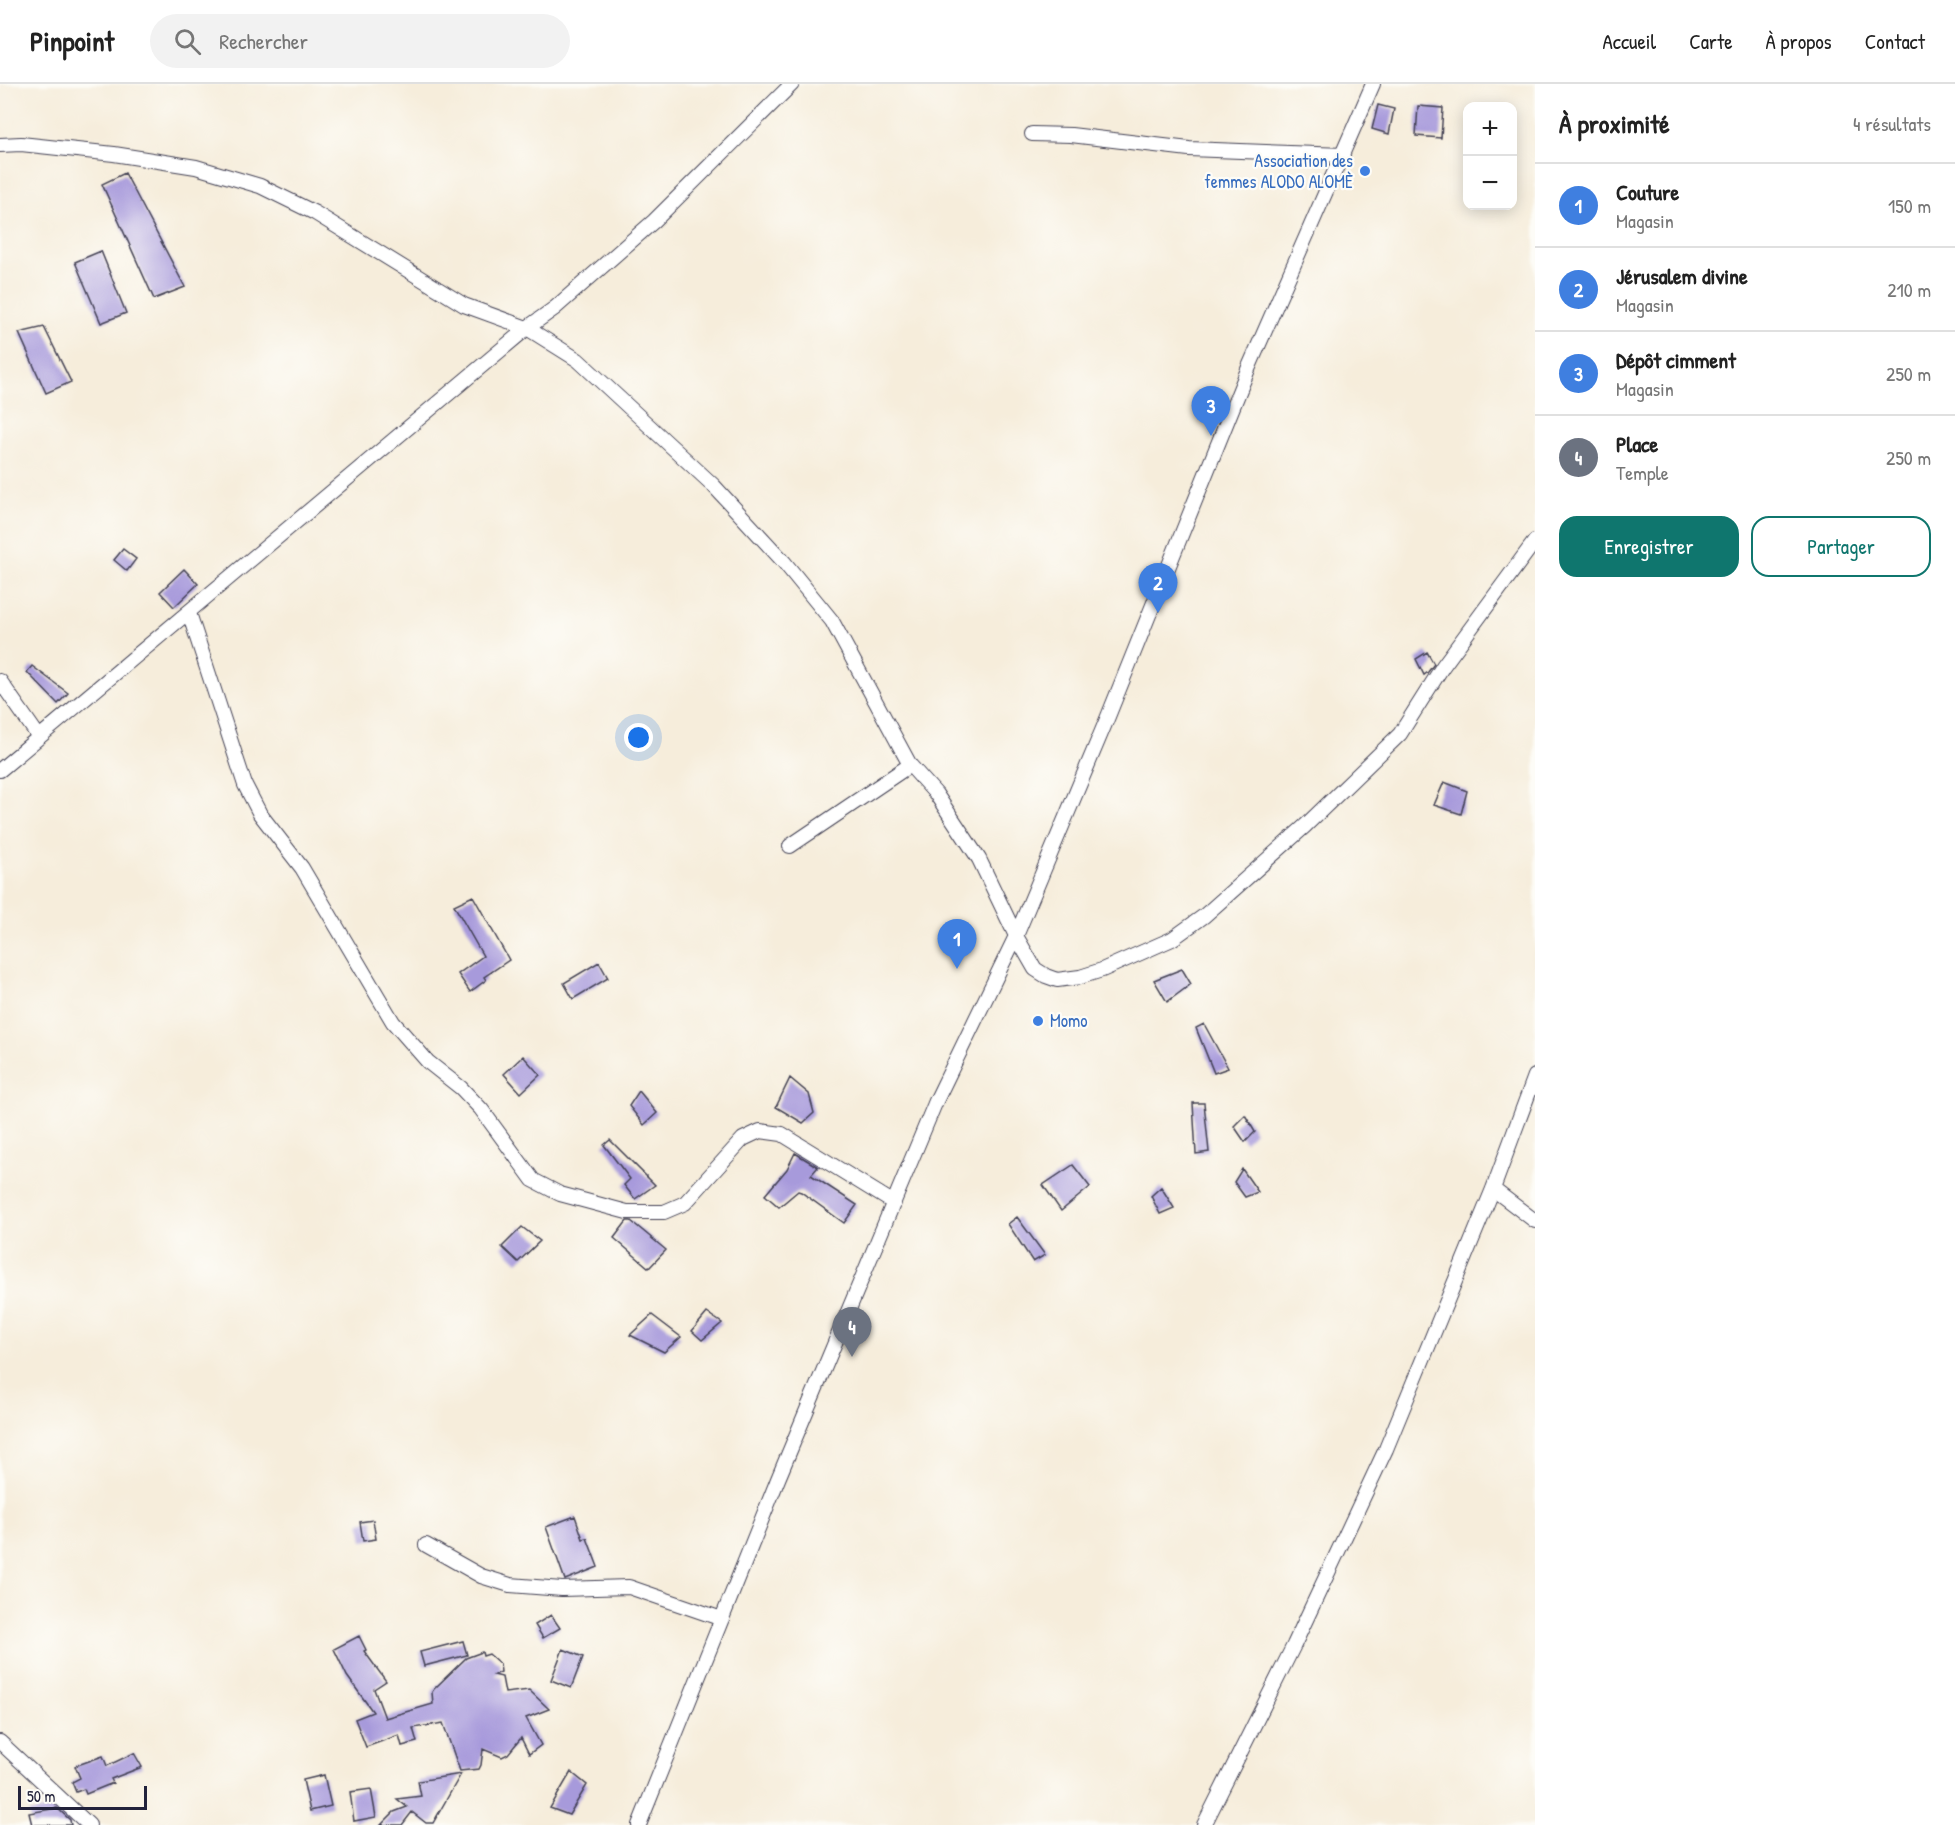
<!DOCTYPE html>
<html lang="fr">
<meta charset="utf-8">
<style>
:root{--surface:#fff;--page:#f2f2f2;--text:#222;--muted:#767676;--line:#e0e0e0;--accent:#0f766e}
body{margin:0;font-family:"Patrick Hand",sans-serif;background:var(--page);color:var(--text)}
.controls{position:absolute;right:18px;top:18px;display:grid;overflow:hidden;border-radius:12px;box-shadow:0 3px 15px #0003}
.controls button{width:54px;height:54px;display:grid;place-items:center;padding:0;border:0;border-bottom:2px solid var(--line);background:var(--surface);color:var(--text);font:30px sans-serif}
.scale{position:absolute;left:18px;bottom:15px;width:129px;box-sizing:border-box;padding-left:6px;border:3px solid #22223b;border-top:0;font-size:16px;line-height:21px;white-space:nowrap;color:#22223b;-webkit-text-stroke:4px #fdfcf7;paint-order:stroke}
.you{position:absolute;left:639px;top:654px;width:21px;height:21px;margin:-15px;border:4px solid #fff;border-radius:50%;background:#1a73e8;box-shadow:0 0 0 9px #1a73e833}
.badge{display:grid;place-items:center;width:39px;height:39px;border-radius:50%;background:var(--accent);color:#fff;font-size:20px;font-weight:700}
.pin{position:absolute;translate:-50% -50px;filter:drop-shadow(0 2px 3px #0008)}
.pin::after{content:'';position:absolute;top:32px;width:21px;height:18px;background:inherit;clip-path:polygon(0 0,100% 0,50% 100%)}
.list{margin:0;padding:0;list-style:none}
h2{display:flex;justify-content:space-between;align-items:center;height:78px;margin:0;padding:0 24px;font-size:26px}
h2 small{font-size:20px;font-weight:400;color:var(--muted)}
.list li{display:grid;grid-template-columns:39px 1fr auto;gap:18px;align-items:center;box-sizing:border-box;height:84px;padding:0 24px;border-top:2px solid var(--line)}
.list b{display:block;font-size:22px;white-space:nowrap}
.list p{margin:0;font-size:20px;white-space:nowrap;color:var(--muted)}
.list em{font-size:20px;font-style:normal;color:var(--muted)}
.actions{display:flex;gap:12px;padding:18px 24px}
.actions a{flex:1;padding:14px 0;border:2px solid var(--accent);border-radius:18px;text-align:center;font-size:21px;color:var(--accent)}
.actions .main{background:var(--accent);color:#fff}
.icon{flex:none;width:33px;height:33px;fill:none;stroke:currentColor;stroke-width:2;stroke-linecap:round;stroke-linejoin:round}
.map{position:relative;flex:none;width:1535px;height:1741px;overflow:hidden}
header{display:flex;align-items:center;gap:36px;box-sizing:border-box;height:84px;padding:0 30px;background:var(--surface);border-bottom:2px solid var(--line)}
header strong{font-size:28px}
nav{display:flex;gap:33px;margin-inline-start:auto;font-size:21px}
.search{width:420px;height:54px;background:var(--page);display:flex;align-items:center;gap:15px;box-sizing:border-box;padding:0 21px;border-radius:33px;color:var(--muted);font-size:22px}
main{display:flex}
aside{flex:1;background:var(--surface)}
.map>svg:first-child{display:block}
.building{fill:#a79adb}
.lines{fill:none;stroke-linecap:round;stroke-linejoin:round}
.street-casing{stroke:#424053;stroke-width:16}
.street{stroke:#fff;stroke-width:14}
.shop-dot{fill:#3f7fe0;stroke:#fdfcf7;stroke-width:2}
.labels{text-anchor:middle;stroke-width:4.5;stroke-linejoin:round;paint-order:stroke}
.shop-label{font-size:18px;fill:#366cbe;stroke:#fdfcf7;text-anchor:end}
</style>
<header>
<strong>Pinpoint</strong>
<div class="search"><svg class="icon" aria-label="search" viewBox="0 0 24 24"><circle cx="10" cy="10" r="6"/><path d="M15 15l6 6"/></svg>Rechercher</div>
<nav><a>Accueil</a><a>Carte</a><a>À propos</a><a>Contact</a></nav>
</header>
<main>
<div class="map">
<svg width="1535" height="1741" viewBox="0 0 1535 1741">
<rect width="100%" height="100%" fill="#fdfcf7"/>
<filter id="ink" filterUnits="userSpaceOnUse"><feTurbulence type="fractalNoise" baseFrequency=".0167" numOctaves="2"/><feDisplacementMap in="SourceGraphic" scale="12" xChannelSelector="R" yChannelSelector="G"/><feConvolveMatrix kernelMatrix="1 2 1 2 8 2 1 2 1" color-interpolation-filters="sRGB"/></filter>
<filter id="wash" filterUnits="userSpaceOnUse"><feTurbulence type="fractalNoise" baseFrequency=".008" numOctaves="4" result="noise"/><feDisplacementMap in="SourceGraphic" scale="24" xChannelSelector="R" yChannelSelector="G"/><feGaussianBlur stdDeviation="1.35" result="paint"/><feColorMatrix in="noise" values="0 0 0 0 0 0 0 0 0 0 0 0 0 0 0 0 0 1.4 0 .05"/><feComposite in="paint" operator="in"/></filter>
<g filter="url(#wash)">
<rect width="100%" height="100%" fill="#f6eddb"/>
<g id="blocks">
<path class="building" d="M1378,21L1394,25L1389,50L1372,45Z
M1418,22L1443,24L1441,54L1416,52Z
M125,89L185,203L154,215L102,100Z
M101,167L126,229L101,239L75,178Z
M44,243L71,298L46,309L19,249Z
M123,465L136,475L127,487L114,476Z
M184,485L198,500L174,523L160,508Z
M1427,568L1434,580L1428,588L1424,591L1416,575Z
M32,582L68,609L58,620L27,588Z
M1444,698L1467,707L1461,730L1434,721Z
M473,812L509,876L484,893L486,896L470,908L458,890L483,872L454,821Z
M599,878L608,894L573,915L564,899Z
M1182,885L1191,900L1167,918L1154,896Z
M1204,940L1228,984L1214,989L1196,944Z
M523,972L540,991L521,1009L504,990Z
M790,994L809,1010L814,1029L803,1039L776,1023Z
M639,1007L657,1029L644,1041L629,1022Z
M1193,1019H1204L1209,1068L1196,1070Z
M1245,1031L1255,1048L1245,1058L1234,1042Z
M610,1056L655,1101L635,1115L624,1101L630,1095L604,1061Z
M795,1069L818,1083L811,1091L857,1121L844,1139L801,1108L798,1107L779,1123L765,1111L787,1085Z
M1073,1081L1090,1103L1061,1127L1043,1101Z
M1242,1085L1258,1108L1245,1113L1234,1098Z
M1161,1103L1174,1124L1160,1130L1151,1112Z
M1017,1133L1045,1171L1033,1178L1008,1140Z
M627,1137H631L666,1166L649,1184L614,1154Z
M522,1143L540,1157L518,1178L502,1163Z
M707,1229L722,1239L702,1256L692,1247Z
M652,1231L681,1253L664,1268L630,1251Z
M575,1432L583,1455L587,1454L598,1483L565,1496L546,1443Z
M373,1436L376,1455L363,1457L360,1438Z
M551,1531L560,1544L543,1554L535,1541Z
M359,1552L366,1566L364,1567L386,1597L374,1605L385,1634L433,1620L432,1608L434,1605L466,1574L482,1568L483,1572L489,1570L500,1580L501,1588L494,1591L502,1593L505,1609L529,1606L549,1625L526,1634L541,1661L529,1670L521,1654L508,1670L502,1673L483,1665L481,1681L479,1685L460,1687L443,1639L413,1644L417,1658L402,1662L399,1651L366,1663L355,1635L373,1628L347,1592L334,1565Z
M463,1557L467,1571L424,1582L420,1568Z
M563,1565L583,1573L571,1604L551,1596Z
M134,1669L142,1683L111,1695L113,1699L86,1710L84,1705L76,1708L72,1698L80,1694L75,1682L103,1672L107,1682Z
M571,1688L587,1701L569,1731L550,1724Z
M461,1690L433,1739H426L412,1728L402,1741H381L394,1728L407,1723L397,1715L421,1712L418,1697Z
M324,1691L331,1722L310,1727L303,1696Z
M371,1705L376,1733L354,1737L350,1708Z
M57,1724L70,1736L71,1741H32L29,1729Z"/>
</g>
</g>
<g filter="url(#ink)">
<use href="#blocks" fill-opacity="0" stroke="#424053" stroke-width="1.5"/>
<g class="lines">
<defs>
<path id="street" d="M1032,50L1071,51L1189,65L1343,71
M0,61L21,60L114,70L196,83L260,102L315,129L464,221L527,244L578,276L713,401L784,478L832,537L910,681
M189,529L245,701L260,730L302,784L393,938L428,978L461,1004L481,1025L533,1096L560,1110L627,1128H664L685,1119L743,1055L760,1047L782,1050L894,1119
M0,597L39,653
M0,686L527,244L555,224L654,137L792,0
M790,762L910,681L936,710L979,775L1016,852L1035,885L1046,892L1057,896L1080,893L1102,886L1172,855L1204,832L1305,742L1400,650L1443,582L1535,457
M1493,1105L1535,1137
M426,1461L481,1492L510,1501L562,1505L629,1503L722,1535
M0,1658L89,1741
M639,1741L778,1395L936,1017L1016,852L1107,635L1249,283L1373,0
M1204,1741L1294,1561L1386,1365L1493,1105L1535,992"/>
</defs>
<use href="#street" class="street-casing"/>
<use href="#street" class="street"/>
</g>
</g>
<g class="shop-dot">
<circle cx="1365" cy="87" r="6"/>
<circle cx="1038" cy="937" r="6"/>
</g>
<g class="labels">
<g class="shop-label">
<text x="1353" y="83">Association des<tspan x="1353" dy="21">femmes ALODO ALOMÈ</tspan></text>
<text x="1050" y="943" text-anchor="start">Momo</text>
</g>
</g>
</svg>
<div class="controls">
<button>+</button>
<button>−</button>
</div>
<div class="scale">50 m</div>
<div class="you"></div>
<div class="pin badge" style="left:957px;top:885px;background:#3f7fe0">1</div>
<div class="pin badge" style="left:1158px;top:529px;background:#3f7fe0">2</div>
<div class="pin badge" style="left:1211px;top:352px;background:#3f7fe0">3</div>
<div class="pin badge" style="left:852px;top:1273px;background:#6b7280">4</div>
</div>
<aside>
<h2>À proximité<small>4 résultats</small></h2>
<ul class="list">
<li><span class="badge" style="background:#3f7fe0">1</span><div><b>Couture</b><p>Magasin</p></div><em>150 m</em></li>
<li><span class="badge" style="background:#3f7fe0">2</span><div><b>Jérusalem divine</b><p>Magasin</p></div><em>210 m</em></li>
<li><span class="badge" style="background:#3f7fe0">3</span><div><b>Dépôt cimment</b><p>Magasin</p></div><em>250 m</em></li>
<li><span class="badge" style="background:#6b7280">4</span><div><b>Place</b><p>Temple</p></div><em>250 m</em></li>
</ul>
<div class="actions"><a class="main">Enregistrer</a><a>Partager</a></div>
</aside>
</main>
